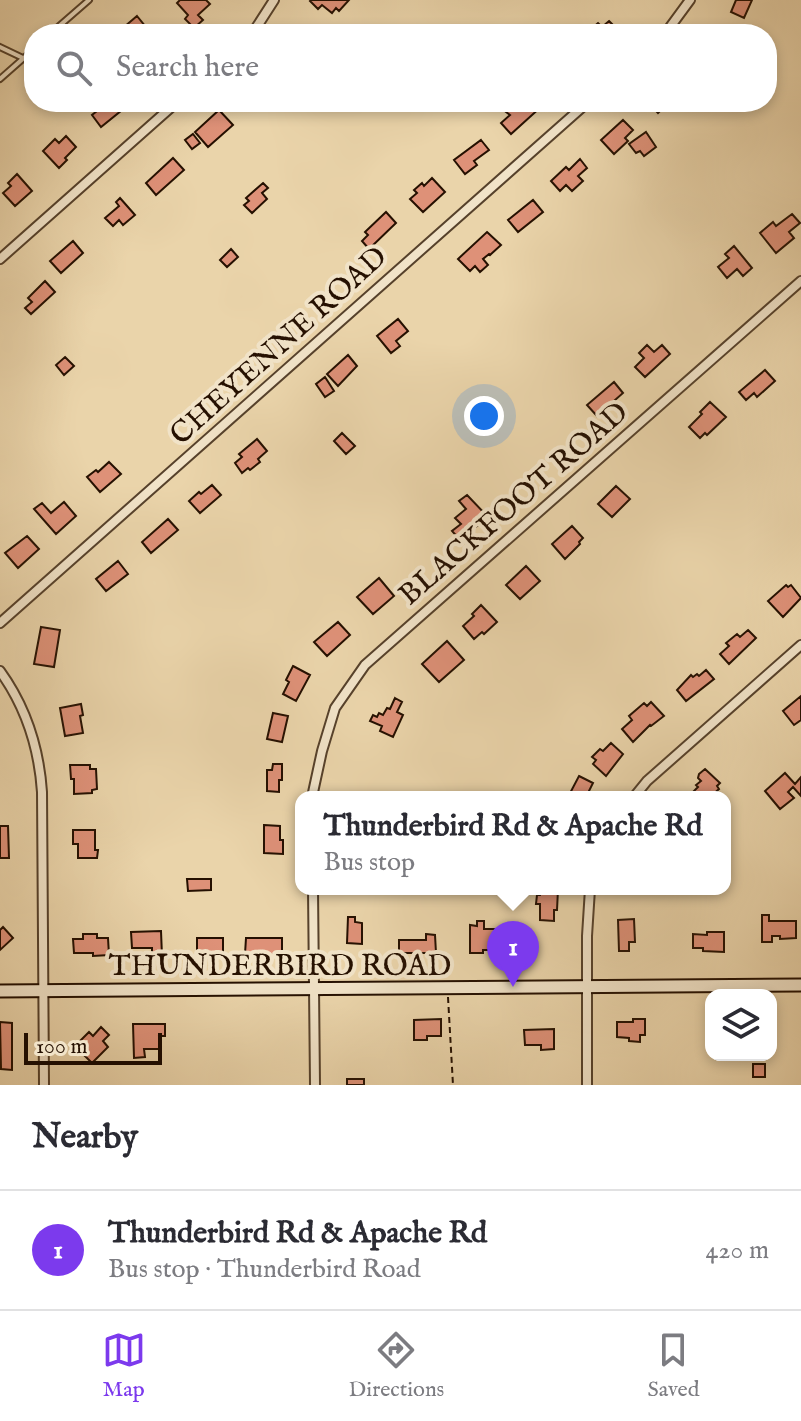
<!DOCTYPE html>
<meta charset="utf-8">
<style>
:root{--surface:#fff;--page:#f2f2f3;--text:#2b2b33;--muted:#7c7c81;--line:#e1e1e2;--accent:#7c3aed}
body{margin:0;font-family:"IM FELL English",serif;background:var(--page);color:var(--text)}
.controls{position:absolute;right:24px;bottom:24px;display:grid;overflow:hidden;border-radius:16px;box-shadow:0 4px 12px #0003}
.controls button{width:72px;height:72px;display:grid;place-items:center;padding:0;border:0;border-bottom:2px solid var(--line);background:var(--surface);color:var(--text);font:40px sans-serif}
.scale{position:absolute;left:24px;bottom:20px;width:138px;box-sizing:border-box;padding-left:8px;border:4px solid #251001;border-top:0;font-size:22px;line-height:28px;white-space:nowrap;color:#251001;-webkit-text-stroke:6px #f1e3c8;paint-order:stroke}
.you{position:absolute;left:484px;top:416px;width:28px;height:28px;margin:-20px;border:6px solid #fff;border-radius:50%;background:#1a73e8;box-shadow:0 0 0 12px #1a73e833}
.badge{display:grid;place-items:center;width:52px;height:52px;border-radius:50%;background:var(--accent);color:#fff;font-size:26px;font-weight:700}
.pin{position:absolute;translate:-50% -66px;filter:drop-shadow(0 2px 4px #0008)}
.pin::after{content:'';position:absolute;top:42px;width:28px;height:24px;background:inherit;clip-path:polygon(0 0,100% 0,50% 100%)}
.popup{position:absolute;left:295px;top:791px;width:436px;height:104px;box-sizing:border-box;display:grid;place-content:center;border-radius:16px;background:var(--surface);filter:drop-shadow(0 2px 6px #0005);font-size:26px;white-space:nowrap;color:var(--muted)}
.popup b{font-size:30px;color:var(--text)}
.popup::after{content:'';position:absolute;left:50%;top:100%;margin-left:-16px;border:16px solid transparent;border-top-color:var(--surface)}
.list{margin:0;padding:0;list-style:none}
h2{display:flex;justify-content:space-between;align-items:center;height:104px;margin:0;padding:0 32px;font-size:34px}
h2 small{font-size:26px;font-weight:400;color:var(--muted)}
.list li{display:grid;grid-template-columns:52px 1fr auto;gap:24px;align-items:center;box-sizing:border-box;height:120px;padding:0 32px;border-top:2px solid var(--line)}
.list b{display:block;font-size:30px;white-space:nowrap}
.list p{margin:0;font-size:26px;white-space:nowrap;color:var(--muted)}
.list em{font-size:26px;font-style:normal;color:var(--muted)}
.icon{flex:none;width:44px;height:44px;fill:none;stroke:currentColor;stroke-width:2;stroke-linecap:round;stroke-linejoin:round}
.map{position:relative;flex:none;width:801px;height:1085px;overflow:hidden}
.search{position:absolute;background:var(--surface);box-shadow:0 4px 12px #0003;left:24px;right:24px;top:24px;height:88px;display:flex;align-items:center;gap:20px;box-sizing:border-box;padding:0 28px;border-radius:32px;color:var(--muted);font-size:30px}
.sheet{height:224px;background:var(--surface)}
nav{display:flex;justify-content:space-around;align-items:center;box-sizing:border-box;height:112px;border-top:2px solid var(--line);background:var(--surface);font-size:22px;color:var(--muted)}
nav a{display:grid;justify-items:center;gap:4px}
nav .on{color:var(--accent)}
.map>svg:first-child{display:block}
.building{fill:#de9178;stroke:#251001;stroke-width:2}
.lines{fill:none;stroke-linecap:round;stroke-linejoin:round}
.lane-casing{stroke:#56412b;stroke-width:8}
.street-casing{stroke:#56412b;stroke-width:12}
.secondary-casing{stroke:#251001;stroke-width:15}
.path{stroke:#251001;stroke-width:2;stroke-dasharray:6 4;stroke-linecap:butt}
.lane{stroke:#f1e3c8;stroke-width:4}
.street{stroke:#f1e3c8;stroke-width:8}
.secondary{stroke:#f1e3c8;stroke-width:11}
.labels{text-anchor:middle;stroke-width:8;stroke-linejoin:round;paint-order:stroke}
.street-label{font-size:30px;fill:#251001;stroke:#f1e3c8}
</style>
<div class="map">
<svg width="801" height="1085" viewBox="0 0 801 1085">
<rect width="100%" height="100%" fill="#ead4aa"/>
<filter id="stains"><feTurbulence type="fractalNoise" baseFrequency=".0025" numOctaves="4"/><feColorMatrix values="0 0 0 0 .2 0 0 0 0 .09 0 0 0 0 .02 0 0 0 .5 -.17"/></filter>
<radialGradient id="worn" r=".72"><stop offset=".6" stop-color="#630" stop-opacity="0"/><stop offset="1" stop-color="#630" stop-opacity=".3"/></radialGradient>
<path class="building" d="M180,0H206L210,4L198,15L203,20L194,28L185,19L188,15L177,3Z
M311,0H349L339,11L336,8L332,13L322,5L318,9L310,1Z
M736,0H752L744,18L731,12Z
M137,16L145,26L136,34H131L124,27Z
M609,21L619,31L616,34H593L590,30L598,23L602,27Z
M124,102L127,106L101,127L92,115L102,107L99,102Z
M517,102H538L542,106L511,134L501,123L510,115L506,112Z
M648,102H669L658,113Z
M219,110L233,125L208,147L195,132Z
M623,120L633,130L625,138L628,141L614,154L601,140Z
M646,132L656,147L644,156L640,151L636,153L629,144Z
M193,134L200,143L192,149L185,140Z
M66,136L76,147L65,158L67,160L59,168L43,151L55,139L59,143Z
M481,140L489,150L474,161L477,165L465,174L454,160Z
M173,158L184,170L156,195L146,183Z
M580,159L587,168L578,176L583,181L572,191L566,185L560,191L551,181L566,167L569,170Z
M17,174L32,191L15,206L3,193L11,186L8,183Z
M432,178L445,192L423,212L410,199L417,193L414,190L422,183L424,186Z
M263,183L268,188L262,193L267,199L252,213L244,205L249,201L246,198Z
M120,198L135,215L123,225L119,220L113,226L105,218L119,206L116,202Z
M533,200L543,212L518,232L508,220Z
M386,212L396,223L369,249L362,241L368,235L365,232Z
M792,214L800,223L789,232L794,238L776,253L760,233L773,222L776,226Z
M487,232L501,245L490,255L489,254L483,259L488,265L480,272L475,266L470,271L458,259Z
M73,241L83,253L61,273L50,261Z
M734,246L752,268L743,276L737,269L727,278L718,267L729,258L725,254Z
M231,249L238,257L227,267L220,260Z
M45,281L55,292L31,314L25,308L32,302L28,298Z
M398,319L408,331L396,341L400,346L391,353L377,336Z
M647,345L654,352L662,345L670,354L645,377L635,367L644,358L639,353Z
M348,355L357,366L338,386L327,374Z
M65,357L74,366L64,375L56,365Z
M765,370L775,381L757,397L754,393L746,400L739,392Z
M325,377L334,391L325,397L316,384Z
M614,382L623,393L597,416L587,405Z
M710,402L726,417L707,435L705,433L700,438L689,427L702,414L700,412Z
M342,433L355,446L346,454L334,441Z
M257,439L267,451L258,459L260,462L250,470L248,468L242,473L235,463L242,457L239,454Z
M109,462L121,474L100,492L87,477L96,470L98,472Z
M212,485L221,495L200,513L189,501L199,492L201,494Z
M616,486L630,499L612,517L598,504Z
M467,495L488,517L460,540L452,531L461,524L455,518L466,509L459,501Z
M64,502L76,516L56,534L34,509L42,503L51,513Z
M168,519L178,530L151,553L142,542Z
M572,526L583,538L579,542L580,544L565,559L552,544Z
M27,536L39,549L18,568L5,553Z
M118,561L128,574L106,591L96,579Z
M526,566L540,581L520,599L506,585Z
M379,578L394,596L373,614L357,597Z
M786,585L788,587L791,585L801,598L783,617L768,601Z
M481,605L497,622L484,634L482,632L474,639L463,626L474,616L472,614Z
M338,622L350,635L327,656L314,642Z
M41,627L60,630L54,667L34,664Z
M748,630L756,638L729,664L720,654L729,646L726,643L737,634L740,637Z
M447,641L464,660L439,682L422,664Z
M293,666L310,675L296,701L283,694L289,682L286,680Z
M706,670L714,679L686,701L677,690L691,675L693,677L697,674L699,676Z
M801,696V720L794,725L783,711Z
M395,698L402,702L397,712L403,715L393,737L380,731L382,726L370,721L373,715L377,717L379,713L383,715L387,708L390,709Z
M651,702L664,716L651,726L650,725L633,742L622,729L632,720L629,716L644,703L647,706Z
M81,704L83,715L80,716L83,733L65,736L60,708Z
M273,713L288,716L282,742L267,739Z
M611,743L623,754L606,776L593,764L596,760L592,757L600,749L603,751Z
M273,764H282V780H279V792L267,791V770H272Z
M70,765H90V769H96L97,789L92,790V793L74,794V779H71Z
M705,769L720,783L717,786L719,789L710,797L706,795L704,797H688L698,787L696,785L701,781L698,778L699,774Z
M785,773L795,784L801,777V796L793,787L788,792L794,798L780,809L765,791Z
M579,776L593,783L586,797H568Z
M264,825L280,826V840H283V854L264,853Z
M0,826H8L9,858H0Z
M73,830H95V850H98L97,858H78V844H73Z
M187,879H211V890L188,891Z
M541,889H558L557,910H554V921L540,920V904H536L537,895H540Z
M762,915H769V921H796V938L780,939V936H772V942H762Z
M348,917H355V922L362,923V944L347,943Z
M634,919L635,942H629V951H619L618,920Z
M477,921H484V929H497V950H483V953H470V925L477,926Z
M3,927L13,938L0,950V930Z
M161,931L162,956H152V948H132L131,932Z
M707,932H724V952L703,951V948H693V934L707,935Z
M83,934H97V938H108L109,955L93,956V953H74L73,939H83Z
M426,934L435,935L436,953H399V940H426Z
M197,938H223V955H197Z
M246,938H282V955L245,954Z
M441,1019V1036H427V1040H414V1020Z
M633,1019H645V1035H640V1042L629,1041V1038L617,1037V1022H633Z
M0,1022L12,1023V1070L1,1069Z
M133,1024H165V1036H159L160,1049H144L145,1057L134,1058Z
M101,1027L109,1035L103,1041L108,1047L92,1063L75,1046L89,1032L93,1036Z
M554,1029V1049L541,1050V1045H525L524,1030Z
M753,1064H765V1077H753Z
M347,1079H364V1085H347Z"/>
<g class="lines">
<defs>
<path id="lane" d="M50,34L89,0
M0,47L23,58
M0,79L34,49"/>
<path id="street" d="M250,34L256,28L274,0
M665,34L690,0
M0,259L177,102
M0,623L588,102
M0,671C26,707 39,748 42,792L44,1085
M312,797L322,751L335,708L365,665L801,281
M634,797L647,781L801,645
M313,889L315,1085
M587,1085V936L590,889"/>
<path id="secondary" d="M0,991L801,985"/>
</defs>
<use href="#lane" class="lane-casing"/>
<use href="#street" class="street-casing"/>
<use href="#secondary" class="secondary-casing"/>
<path class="path" d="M448,997L453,1085"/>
<use href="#lane" class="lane"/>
<use href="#street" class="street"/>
<use href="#secondary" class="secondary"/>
</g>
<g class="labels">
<g class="street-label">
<text transform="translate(278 345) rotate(-42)" y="10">CHEYENNE ROAD</text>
<text transform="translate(513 503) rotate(-41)" y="10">BLACKFOOT ROAD</text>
<text x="280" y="975">THUNDERBIRD ROAD</text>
</g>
</g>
<rect width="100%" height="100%" filter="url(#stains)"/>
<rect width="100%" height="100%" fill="url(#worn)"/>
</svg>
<div class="controls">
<button><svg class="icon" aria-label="layers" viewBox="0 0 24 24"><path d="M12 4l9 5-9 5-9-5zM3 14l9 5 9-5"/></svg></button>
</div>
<div class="scale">100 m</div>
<div class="you"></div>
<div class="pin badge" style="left:513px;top:987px">1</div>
<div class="popup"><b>Thunderbird Rd &amp; Apache Rd</b>Bus stop</div>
<div class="search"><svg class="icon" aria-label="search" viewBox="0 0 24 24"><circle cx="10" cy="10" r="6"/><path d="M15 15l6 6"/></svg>Search here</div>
</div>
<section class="sheet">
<h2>Nearby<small></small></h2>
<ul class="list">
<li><span class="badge">1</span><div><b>Thunderbird Rd &amp; Apache Rd</b><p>Bus stop · Thunderbird Road</p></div><em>420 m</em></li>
</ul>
</section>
<nav>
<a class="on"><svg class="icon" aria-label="map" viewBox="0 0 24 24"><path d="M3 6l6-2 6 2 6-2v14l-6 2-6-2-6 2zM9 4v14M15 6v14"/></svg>Map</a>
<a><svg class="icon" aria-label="directions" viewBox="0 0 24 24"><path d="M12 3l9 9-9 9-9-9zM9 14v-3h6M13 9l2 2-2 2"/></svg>Directions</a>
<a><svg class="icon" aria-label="saved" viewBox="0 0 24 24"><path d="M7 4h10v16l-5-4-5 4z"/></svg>Saved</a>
</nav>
